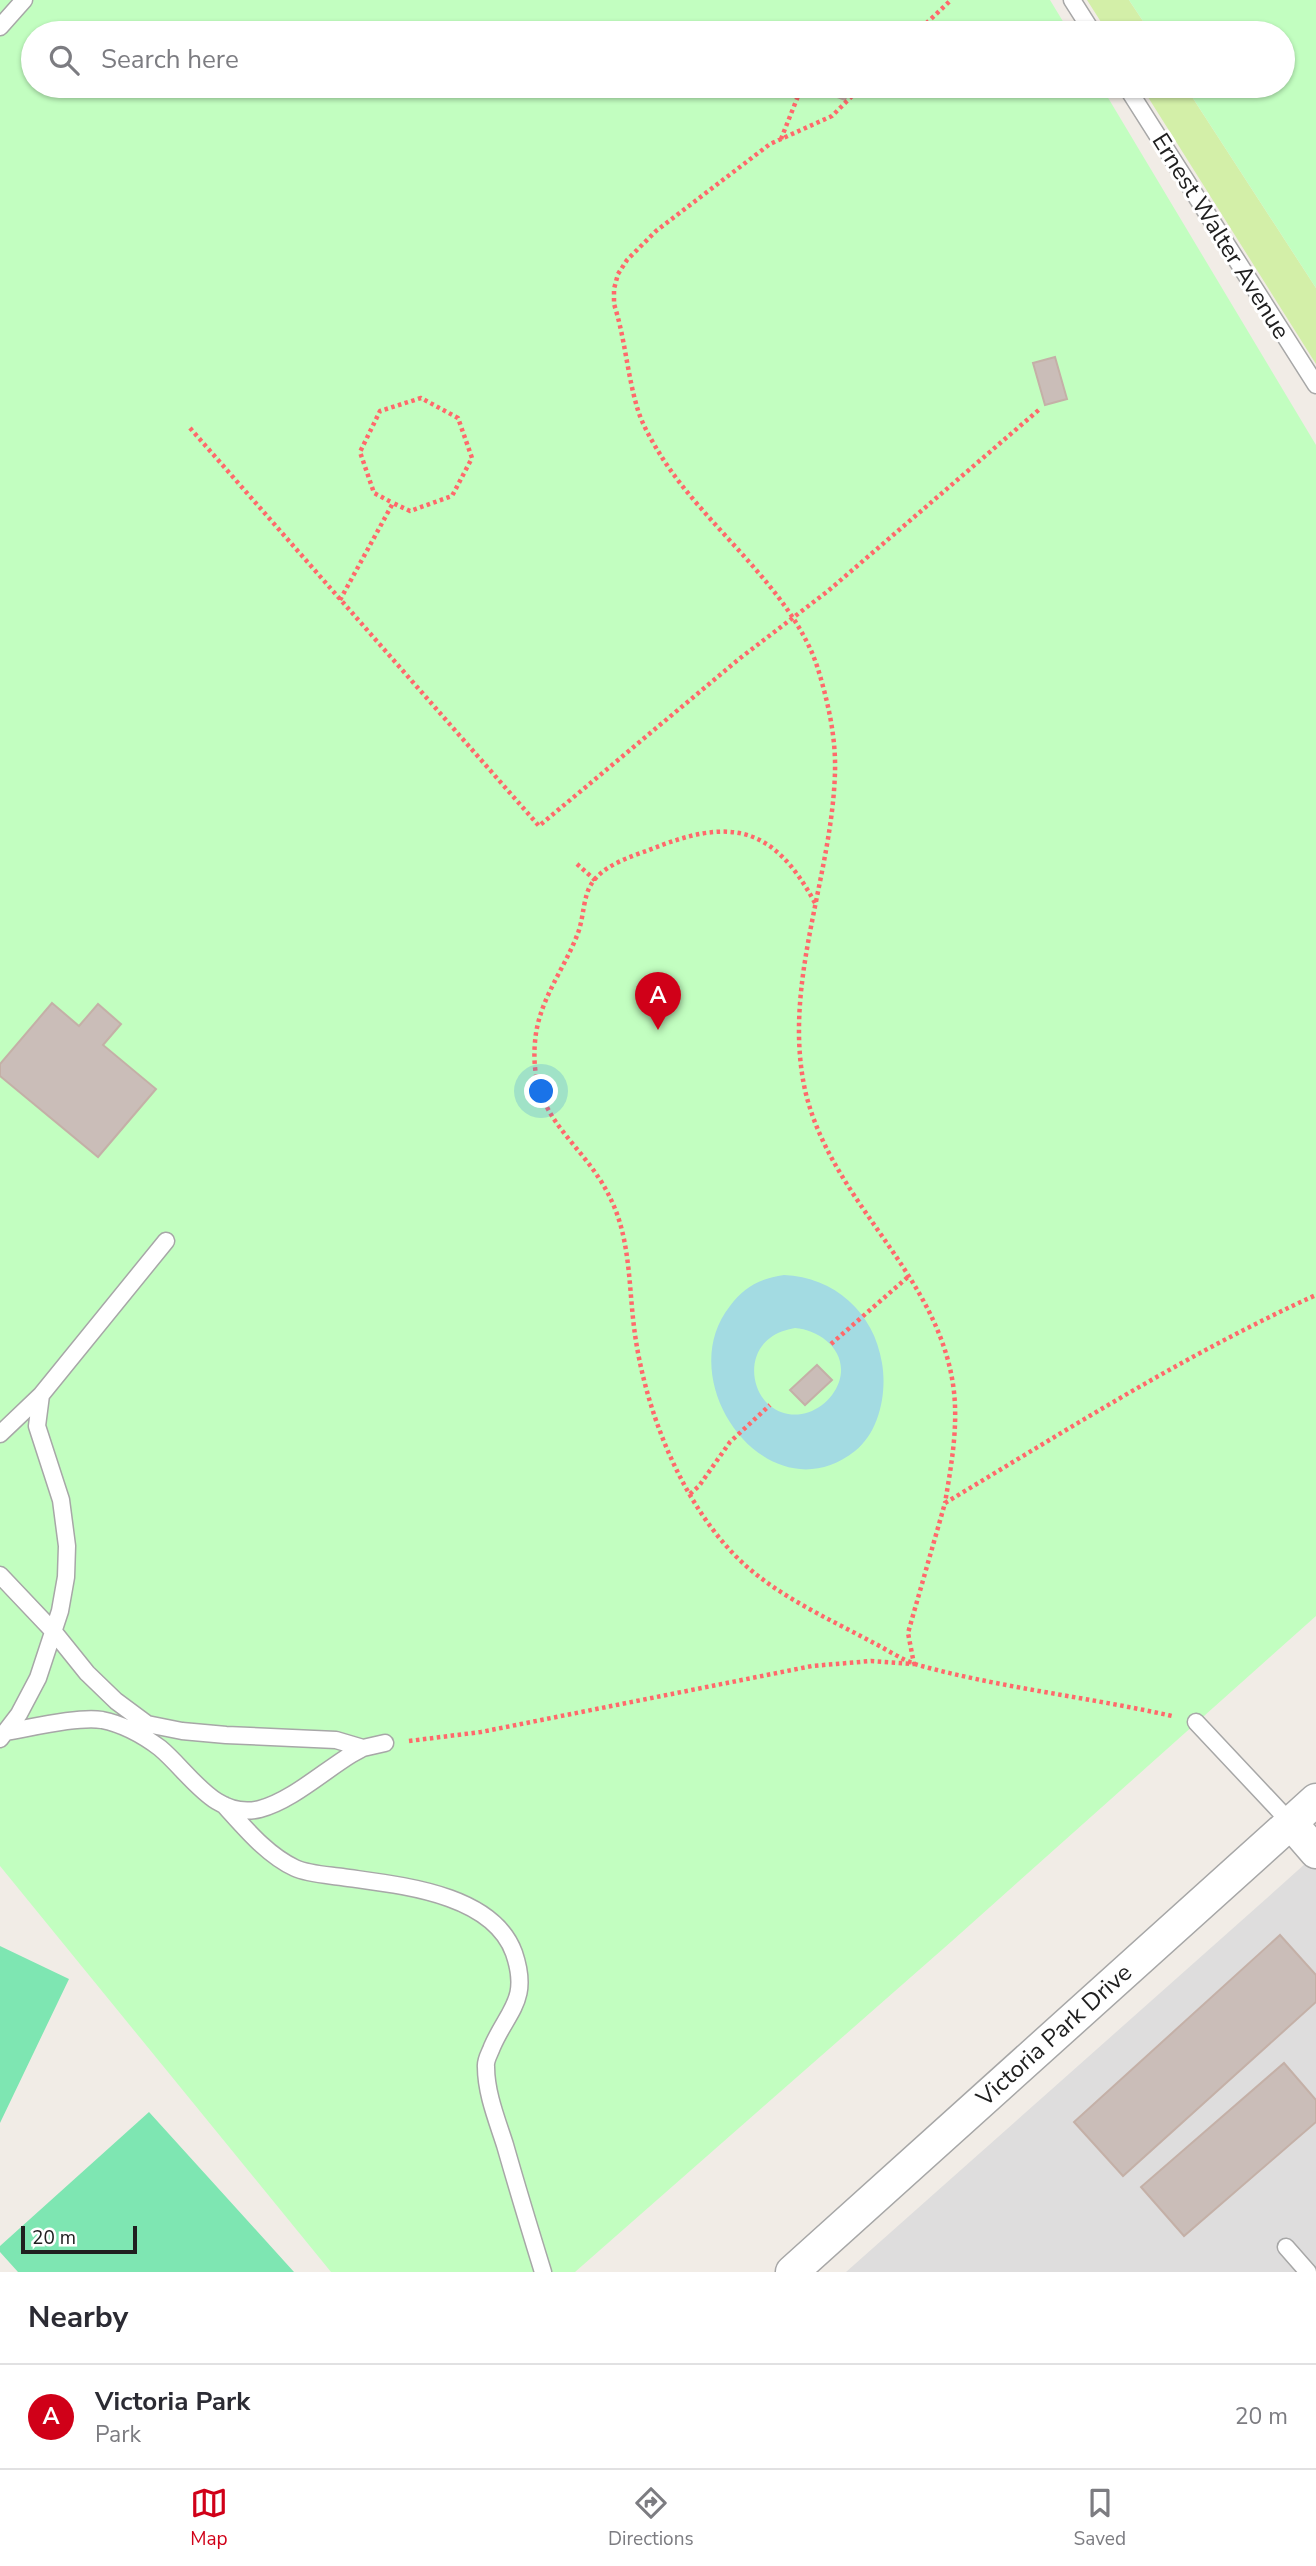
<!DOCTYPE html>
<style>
:root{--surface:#fff;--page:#f7f7f7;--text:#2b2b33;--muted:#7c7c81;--line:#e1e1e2;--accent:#d00018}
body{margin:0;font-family:"Nunito Sans",sans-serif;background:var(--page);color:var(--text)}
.scale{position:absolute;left:21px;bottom:18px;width:116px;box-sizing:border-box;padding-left:7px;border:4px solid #202020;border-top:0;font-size:19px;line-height:24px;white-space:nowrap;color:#202020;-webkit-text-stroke:5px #fff;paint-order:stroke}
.you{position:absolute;left:542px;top:1092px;width:24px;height:24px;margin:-18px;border:5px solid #fff;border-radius:50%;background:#1a73e8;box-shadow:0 0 0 10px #1a73e833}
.badge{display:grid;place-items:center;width:46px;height:46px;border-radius:50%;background:var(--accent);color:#fff;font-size:23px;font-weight:700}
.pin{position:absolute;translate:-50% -58px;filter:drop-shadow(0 2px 4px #0008)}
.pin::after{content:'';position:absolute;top:37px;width:24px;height:21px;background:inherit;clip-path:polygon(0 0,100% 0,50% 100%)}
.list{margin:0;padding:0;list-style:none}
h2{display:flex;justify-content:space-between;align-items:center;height:91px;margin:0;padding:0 28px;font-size:30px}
h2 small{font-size:23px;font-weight:400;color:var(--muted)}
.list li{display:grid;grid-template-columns:46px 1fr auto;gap:21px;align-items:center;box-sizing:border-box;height:105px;padding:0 28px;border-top:2px solid var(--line)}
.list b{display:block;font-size:26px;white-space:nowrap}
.list p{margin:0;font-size:23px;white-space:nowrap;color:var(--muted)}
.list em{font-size:23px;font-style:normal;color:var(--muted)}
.icon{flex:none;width:38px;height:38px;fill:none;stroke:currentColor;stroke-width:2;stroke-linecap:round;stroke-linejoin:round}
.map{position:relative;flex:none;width:1316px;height:2272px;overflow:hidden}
.search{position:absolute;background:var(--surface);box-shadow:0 2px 5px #0004;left:21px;right:21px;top:21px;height:77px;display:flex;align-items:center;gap:18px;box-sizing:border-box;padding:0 24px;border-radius:38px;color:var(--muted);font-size:26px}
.sheet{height:196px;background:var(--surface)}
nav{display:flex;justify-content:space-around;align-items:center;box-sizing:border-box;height:98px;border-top:2px solid var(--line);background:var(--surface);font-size:19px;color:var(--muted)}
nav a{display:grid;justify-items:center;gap:4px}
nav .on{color:var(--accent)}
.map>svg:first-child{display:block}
.residential{fill:#dedddd}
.grass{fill:#d3efa8}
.park{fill:#c2fec0}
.pitch{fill:#7ee6b2}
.water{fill:#a3dbe2;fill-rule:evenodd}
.building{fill:#cabdb8;stroke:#c4b0a7;stroke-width:2}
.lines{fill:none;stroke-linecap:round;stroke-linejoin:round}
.service-casing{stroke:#a7a7a7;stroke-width:19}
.minor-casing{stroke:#a7a7a7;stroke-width:35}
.path{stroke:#ff696b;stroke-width:4.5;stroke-dasharray:3.5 3.5;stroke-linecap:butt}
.service{stroke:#fff;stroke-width:16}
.minor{stroke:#fff;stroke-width:32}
.labels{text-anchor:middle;stroke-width:6;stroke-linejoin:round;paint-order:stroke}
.street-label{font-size:24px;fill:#202020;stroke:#fff}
</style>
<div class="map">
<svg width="1316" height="2272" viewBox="0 0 1316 2272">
<rect width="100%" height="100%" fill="#f1ece6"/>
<path class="residential" d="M1316,1854V2272H846L1267,1898Z"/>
<path class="grass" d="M1087,0H1129L1151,33H1108Z
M1141,86H1185L1316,288V364Z"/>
<path class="park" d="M0,0H1050L1070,33H33V86H1101L1316,445V1616L952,1941L575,2272H331L0,1866Z
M1129,0H1316V288L1185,86H1283V33H1151Z"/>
<path class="pitch" d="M0,1946L69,1979L0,2123Z
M149,2112L294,2272H18L0,2252V2246Z"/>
<path class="water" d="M784,1275C834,1277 874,1312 882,1363C887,1392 880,1431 855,1451C769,1519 669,1382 730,1306C744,1287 761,1278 784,1275ZM795,1328C821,1330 849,1352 839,1382C829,1410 794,1426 769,1405C750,1388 748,1354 770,1338C777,1332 786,1330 795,1328Z"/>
<path class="building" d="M808,86H851L845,100Z
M1055,357L1067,399L1045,405L1033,363Z
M52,1003L79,1026L98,1004L121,1024L103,1045L156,1089L98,1157L0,1076V1064Z
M817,1365L832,1380L805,1405L790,1390Z
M1280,1935L1316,1975V2002L1123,2176L1074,2122Z
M1284,2063L1316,2100V2122L1184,2236L1141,2187Z"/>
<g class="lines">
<defs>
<path id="service" d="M1072,0L1093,33
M0,27L24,0
M1126,86L1316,385
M0,1434L41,1395
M0,1575L54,1632L87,1673L116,1701L147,1724L182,1731L226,1735L336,1740L363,1748
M1196,1722L1290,1822
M6,1732C30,1728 79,1716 102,1720C122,1724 144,1736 160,1748C190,1773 215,1820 260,1809C291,1801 324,1771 352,1754L363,1748L385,1743
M0,1739L19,1714L38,1678L60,1611L66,1577L67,1546L61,1500L37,1426L41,1395L166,1241
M224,1805C245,1828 267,1855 295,1868C308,1874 328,1875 342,1877C396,1885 492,1892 514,1953C530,2000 508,2010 492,2047C490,2053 485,2060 486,2067C486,2093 497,2120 505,2145C517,2187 530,2230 543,2272
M1286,2247L1308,2272"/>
<path id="minor" d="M1290,1822L1316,1852
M792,2272L1316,1800"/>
</defs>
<use href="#service" class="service-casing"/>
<use href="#minor" class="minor-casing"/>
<path class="path" d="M916,33L951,0
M862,86L832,116L770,144L656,231L627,260L618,274L614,289V304C625,338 627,373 637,407C642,425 653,443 663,459C707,528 793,590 818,669C828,702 836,737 835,772C832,878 782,983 805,1090C831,1203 941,1275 954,1392C958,1429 951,1467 945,1503
M781,139L802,86
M190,428L539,826L739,659L828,591L1041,408
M340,600L393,503L410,511L452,496L472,458L458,418L421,398L380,411L360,452L374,493L393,503
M577,864L595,880
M815,903C772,823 728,818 649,850C630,857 604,865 592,883C583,896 584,917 578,933C564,970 538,1001 535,1042C528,1122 586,1141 613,1204C630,1242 629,1287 634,1327C644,1409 683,1509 745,1565C782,1598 829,1619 872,1642C886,1649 902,1660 918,1665C1001,1688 1088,1697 1172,1716
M831,1344L909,1276
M690,1494L699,1486L730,1442L770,1405
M409,1741L481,1732L812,1666L871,1661L914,1664L908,1633L945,1503C1067,1430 1186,1354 1316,1295"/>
<use href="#service" class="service"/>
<use href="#minor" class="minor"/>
</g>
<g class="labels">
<g class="street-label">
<text transform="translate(1221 236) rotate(58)" y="8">Ernest Walter Avenue</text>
<text transform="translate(1054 2035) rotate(-42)" y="8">Victoria Park Drive</text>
</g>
</g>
</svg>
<div class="scale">20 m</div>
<div class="you"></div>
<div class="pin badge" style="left:658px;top:1030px">A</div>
<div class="search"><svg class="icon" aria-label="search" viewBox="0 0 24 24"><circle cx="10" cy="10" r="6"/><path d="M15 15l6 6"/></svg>Search here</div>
</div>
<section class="sheet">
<h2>Nearby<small></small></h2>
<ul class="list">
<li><span class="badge">A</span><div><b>Victoria Park</b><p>Park</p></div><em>20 m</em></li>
</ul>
</section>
<nav>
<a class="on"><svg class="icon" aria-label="map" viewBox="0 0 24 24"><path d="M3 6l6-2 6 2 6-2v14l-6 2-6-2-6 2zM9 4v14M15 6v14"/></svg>Map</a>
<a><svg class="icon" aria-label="directions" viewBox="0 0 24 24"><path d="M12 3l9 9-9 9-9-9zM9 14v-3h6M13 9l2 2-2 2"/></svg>Directions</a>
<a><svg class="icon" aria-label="saved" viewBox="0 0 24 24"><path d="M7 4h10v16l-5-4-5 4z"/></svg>Saved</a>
</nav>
